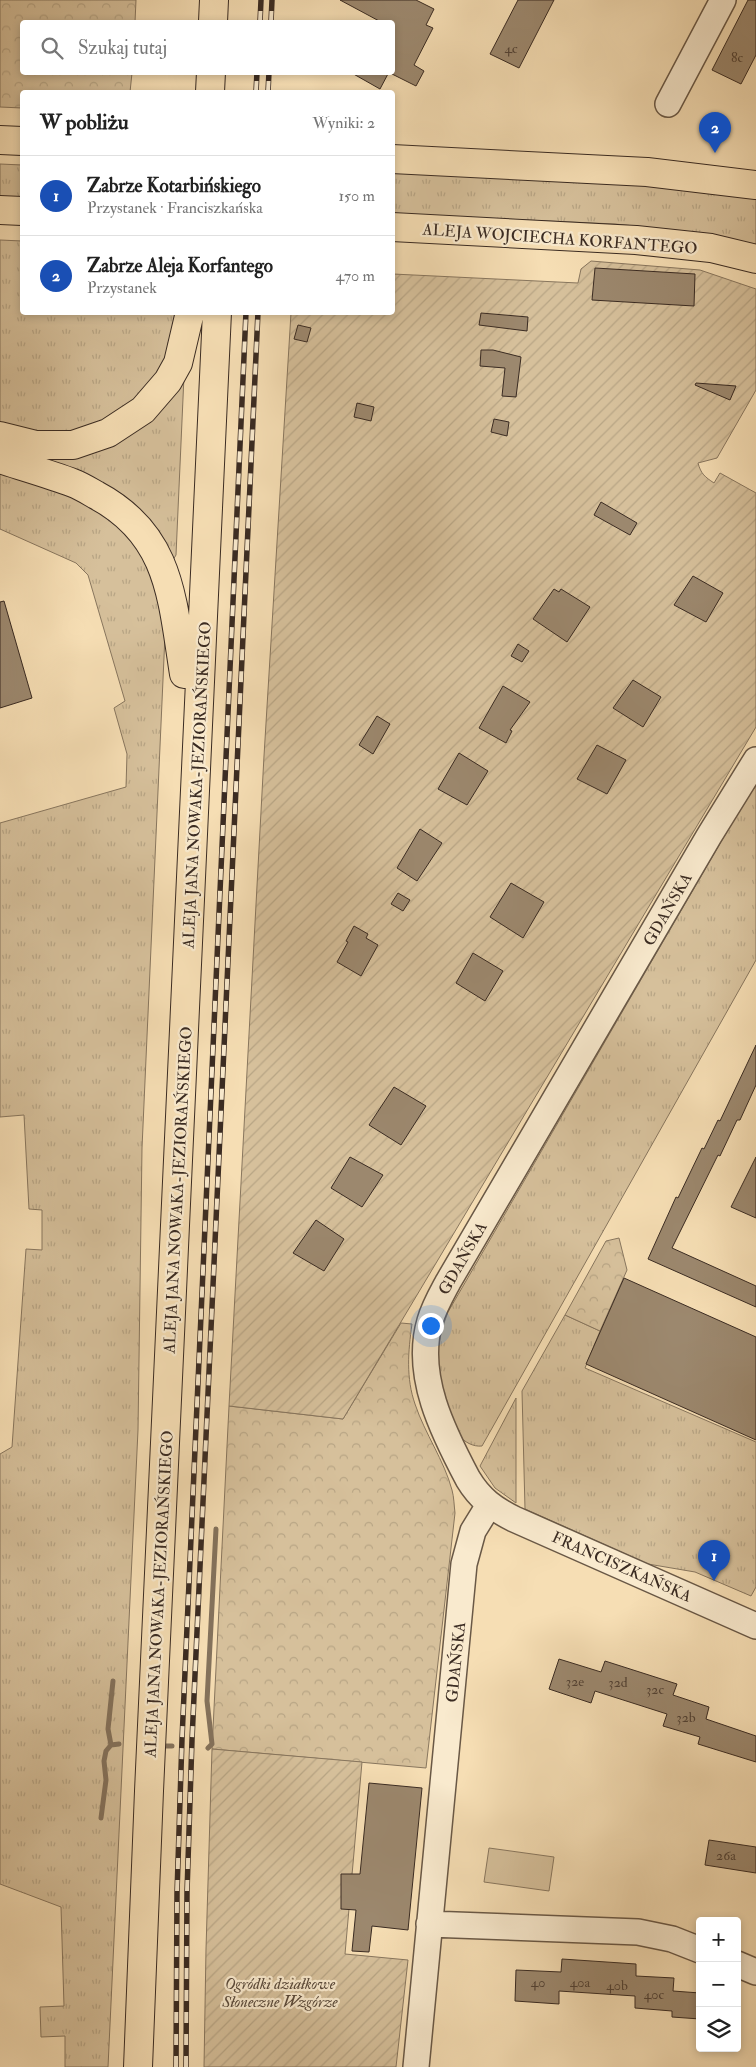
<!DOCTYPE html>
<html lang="pl">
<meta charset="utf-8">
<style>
:root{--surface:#fff;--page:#f6f6f6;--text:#222;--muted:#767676;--line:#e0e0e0;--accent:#8f2418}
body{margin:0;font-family:"IM FELL Double Pica",serif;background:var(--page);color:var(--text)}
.controls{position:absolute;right:15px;bottom:15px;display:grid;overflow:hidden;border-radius:5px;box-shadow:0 2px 8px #0003}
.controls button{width:45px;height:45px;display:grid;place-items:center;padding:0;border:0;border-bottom:1px solid var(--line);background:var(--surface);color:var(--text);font:25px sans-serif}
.you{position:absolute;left:430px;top:1325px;width:18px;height:18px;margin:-12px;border:4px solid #fff;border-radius:50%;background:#1a73e8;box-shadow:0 0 0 8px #1a73e833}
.badge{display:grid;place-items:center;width:32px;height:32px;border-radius:50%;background:var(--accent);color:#fff;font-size:16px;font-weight:700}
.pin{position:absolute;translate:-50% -41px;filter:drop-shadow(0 1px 2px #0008)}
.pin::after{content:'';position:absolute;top:26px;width:18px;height:15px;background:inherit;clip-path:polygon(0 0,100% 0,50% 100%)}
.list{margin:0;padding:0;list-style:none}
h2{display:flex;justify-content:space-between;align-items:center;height:65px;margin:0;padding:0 20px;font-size:21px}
h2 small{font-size:16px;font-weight:400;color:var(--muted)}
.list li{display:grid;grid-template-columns:32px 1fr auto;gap:15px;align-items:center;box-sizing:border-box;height:80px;padding:0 20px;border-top:1px solid var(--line)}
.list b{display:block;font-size:19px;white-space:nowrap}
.list p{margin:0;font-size:16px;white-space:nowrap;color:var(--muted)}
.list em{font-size:16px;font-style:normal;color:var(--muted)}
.icon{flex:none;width:28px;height:28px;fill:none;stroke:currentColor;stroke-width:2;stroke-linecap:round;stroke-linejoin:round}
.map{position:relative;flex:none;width:756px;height:2067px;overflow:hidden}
.search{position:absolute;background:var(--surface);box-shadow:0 2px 8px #0003;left:20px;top:20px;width:375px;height:55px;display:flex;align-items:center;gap:12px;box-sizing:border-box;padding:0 18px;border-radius:5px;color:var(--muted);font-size:19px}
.panel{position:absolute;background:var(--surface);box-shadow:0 2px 8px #0003;left:20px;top:90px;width:375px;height:225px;border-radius:5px}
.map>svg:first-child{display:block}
.grass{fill:url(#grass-tufts);stroke:#88765e}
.forest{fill:url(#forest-crowns);stroke:#88765e}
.garden{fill:url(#garden-furrows);stroke:#88765e}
.pitch{fill:#d6c09b;stroke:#88765e}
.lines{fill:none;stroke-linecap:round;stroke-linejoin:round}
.stream{stroke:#84725c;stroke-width:5}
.building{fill:#9c886e;stroke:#3a2b22}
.minor-casing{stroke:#695846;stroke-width:28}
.major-casing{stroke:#3a2b22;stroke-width:30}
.minor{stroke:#f9eace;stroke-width:25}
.major{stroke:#f6deb4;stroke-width:28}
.rail-casing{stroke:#3a2b22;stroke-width:5.5}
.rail{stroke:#f9eace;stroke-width:4;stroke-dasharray:11;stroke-linecap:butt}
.labels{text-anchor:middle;stroke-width:4.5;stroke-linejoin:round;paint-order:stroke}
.number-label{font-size:14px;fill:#524235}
.street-label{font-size:16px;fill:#3a2b22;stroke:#f9eace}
.park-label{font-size:16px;font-style:italic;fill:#59493a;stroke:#f9eace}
</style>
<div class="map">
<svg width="756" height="2067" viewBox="0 0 756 2067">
<defs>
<pattern id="grass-tufts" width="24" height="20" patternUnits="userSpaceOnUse" patternTransform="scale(1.25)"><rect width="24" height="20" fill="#d6c09b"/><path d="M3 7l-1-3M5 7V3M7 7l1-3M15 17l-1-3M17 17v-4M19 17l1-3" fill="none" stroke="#b8a585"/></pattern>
<pattern id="forest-crowns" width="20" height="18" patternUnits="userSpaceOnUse" patternTransform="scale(1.25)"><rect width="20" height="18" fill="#d6c09b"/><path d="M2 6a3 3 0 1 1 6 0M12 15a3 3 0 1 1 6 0" fill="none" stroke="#b8a585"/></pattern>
<pattern id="garden-furrows" width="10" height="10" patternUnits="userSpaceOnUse" patternTransform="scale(1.25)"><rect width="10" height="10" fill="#d6c09b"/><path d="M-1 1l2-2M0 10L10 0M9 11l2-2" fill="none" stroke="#b8a585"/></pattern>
</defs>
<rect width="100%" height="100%" fill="#f6deb4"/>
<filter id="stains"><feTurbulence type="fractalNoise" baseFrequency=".004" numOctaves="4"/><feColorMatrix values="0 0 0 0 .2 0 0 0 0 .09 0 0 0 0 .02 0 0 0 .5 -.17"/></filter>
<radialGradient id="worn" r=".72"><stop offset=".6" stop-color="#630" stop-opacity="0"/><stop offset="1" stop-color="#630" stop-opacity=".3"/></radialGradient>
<path class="grass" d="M0,164L22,165V198L0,197Z
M393,172C514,178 636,179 756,199V245L702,233L615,224L393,214Z
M0,240L22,241V312L181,313L179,336L149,391L77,437L0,429Z
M184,376L176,555L173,560L34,452L49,454Z
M0,468L94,501L152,557L165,635L142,1148L138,1430L108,2067H65V2036L41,2037L40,2007L64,2006L61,1907L0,1884V1454L12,1447L26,1249L42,1250V1210L29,1209L24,1115L0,1117V823L126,787L127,754L114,708L125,701L88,575L76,563L0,529Z
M756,786V960L482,1446C473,1447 464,1442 459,1435C448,1418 437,1373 438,1353C439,1339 443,1325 448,1312L747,797Z
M565,1315L600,1331L585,1368L756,1442V1587L751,1596L695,1572L648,1564L525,1509L522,1391Z
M516,1398V1503L495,1488L480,1466Z"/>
<path class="forest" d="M0,0H136L135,22H22V72L132,73L130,92H22V108L0,107Z
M619,1238L627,1270L600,1331L565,1315L606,1241Z
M401,1323L412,1324C408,1352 406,1378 415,1404C425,1434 444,1460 452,1490C454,1497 454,1505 455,1513L426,1768L212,1749L229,1406L343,1419Z"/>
<path class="garden" d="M591,261L700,270L756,289V390L717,458L698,463C701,474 705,477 714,483L720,473L756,493V727L343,1419L229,1406L264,756L291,313L392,312L393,274L578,283L581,269Z
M212,1749L362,1762L345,1954L408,1960L396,2067H204L206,1949Z"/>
<path class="pitch" d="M489,1848L554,1857L549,1891L484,1882Z"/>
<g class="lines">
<path class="stream" d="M111,1745L119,1744
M164,1746H172
M208,1748L212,1744L207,1701L216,1529
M101,1818L106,1780L104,1761L106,1751L111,1745L108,1729L113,1681"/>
</g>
<path class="building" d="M340,0H416L434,9L426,25L433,28L414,65L424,71L416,86L392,74V22H381Z
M518,0H554L519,68L490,54Z
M748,0H756V55L741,84L712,70Z
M350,72H389L380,89Z
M595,268L695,274L694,306L592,300Z
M481,313L528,317L527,331L479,325Z
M298,325L311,328L307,342L294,339Z
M481,350H493L521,357L516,397L502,396L505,368L480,366Z
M696,383L736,386L730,400L695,385Z
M357,403L374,407L371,421L354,417Z
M494,419L509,422L507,436L491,432Z
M601,502L637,523L630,535L594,515Z
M693,576L723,593L706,622L674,605Z
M554,589L559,592L561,589L590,607L567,642L533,619Z
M4,601L32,698L0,708V602Z
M518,644L529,651L522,662L511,656Z
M633,680L661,697L643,727L613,708Z
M503,686L530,702L510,730L512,731L506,743L479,728Z
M377,716L390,724L373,754L359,745Z
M597,745L626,760L607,794L577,779Z
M459,753L488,771L467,805L438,789Z
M420,829L442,843L417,881L397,868Z
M511,883L544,902L523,938L490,917Z
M398,893L410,900L403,911L391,904Z
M354,926L368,934L366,938L378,945L361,976L337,962L348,942L346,941Z
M473,953L503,971L485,1001L456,983Z
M756,1045V1085L740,1120H737L720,1156L718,1155L672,1248L756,1286V1307L648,1259L676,1197L678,1198L702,1148L704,1149L718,1120L720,1121Z
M394,1087L426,1106L401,1145L369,1125Z
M350,1157L383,1175L362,1207L331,1188Z
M756,1157V1218L731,1207Z
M316,1220L344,1239L324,1271L293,1253Z
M624,1278L756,1337V1440L586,1364Z
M559,1659L601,1672L605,1661L677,1684L673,1695L709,1707L706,1719L756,1736V1762L698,1744L700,1737L663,1726L667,1714L595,1691L591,1703L549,1689Z
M369,1783L422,1788L408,1930L372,1926L369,1952L352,1951L356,1910L341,1909V1874H360Z
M709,1840L756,1847V1873L705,1865Z
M562,1959L636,1964V1976L674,1978L673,1991L700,1993V2019L672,2017V2011L635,2008V1996L559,1991V2004L515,2001L516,1970L561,1972Z"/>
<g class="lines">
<defs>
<path id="minor" d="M668,104L723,0
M756,760L709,836L448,1282C441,1295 434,1307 430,1321C414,1375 443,1432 468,1479C480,1499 494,1509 514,1519L756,1626
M429,1924L638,1932L672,1939L700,1950
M737,1964L756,1972
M416,2067L464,1564L473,1531L489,1505"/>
<path id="major" d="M213,22L214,0
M210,92L211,72
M0,140L22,141
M392,159L647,172L756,185
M0,210L22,211
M392,227L636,240L711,248L756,259
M0,436L36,445H73L108,433L143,410L168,381L178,363L190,312
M0,459C24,467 49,474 73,483C81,486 89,491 96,495C171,535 172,599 184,674
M138,2067L149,1791L217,312"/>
</defs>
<use href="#minor" class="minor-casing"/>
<use href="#major" class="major-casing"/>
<use href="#minor" class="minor"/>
<use href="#major" class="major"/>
<defs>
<path id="rail" d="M260,22L261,0
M271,22L272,0
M256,92L257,72
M268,92L269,72
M176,2067L177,1893L182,1739L246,312
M186,2067L187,1892L192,1740L258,312"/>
</defs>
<use href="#rail" class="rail-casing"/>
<use href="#rail" class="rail"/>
</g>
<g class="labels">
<g class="number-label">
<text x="511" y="53">4c</text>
<text x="737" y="62">8c</text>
<text x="575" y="1686">32e</text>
<text x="618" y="1687">32d</text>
<text x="655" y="1694">32c</text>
<text x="686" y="1722">32b</text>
<text x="726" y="1860">26a</text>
<text x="538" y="1987">40</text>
<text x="580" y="1987">40a</text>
<text x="617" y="1990">40b</text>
<text x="654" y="1999">40c</text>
</g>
<g class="street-label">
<text transform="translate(560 238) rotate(4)" y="6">ALEJA WOJCIECHA KORFANTEGO</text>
<text transform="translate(196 785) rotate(-87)" y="6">ALEJA JANA NOWAKA-JEZIORAŃSKIEGO</text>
<text transform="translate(667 909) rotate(-60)" y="6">GDAŃSKA</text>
<text transform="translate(177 1190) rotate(-87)" y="6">ALEJA JANA NOWAKA-JEZIORAŃSKIEGO</text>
<text transform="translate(462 1258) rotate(-60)" y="6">GDAŃSKA</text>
<text transform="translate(622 1566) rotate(24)" y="6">FRANCISZKAŃSKA</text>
<text transform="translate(158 1594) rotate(-87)" y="6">ALEJA JANA NOWAKA-JEZIORAŃSKIEGO</text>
<text transform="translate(455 1662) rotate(-84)" y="6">GDAŃSKA</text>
</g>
<g class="park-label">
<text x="280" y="1989">Ogródki działkowe<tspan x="280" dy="18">Słoneczne Wzgórze</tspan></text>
</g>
</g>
<rect width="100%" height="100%" filter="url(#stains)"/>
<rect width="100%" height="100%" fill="url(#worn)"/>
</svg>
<div class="controls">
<button>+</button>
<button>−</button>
<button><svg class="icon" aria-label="layers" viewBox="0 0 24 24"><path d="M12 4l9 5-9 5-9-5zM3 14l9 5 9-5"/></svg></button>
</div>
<div class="you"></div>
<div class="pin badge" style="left:714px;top:1581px;background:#1a4fb4">1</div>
<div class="pin badge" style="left:715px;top:153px;background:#1a4fb4">2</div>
<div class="search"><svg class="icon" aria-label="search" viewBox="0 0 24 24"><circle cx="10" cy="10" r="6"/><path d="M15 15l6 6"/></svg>Szukaj tutaj</div>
<section class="panel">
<h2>W pobliżu<small>Wyniki: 2</small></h2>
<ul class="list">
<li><span class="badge" style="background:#1a4fb4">1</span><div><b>Zabrze Kotarbińskiego</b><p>Przystanek · Franciszkańska</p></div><em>150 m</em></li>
<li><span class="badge" style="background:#1a4fb4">2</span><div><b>Zabrze Aleja Korfantego</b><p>Przystanek</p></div><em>470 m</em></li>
</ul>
</section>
</div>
